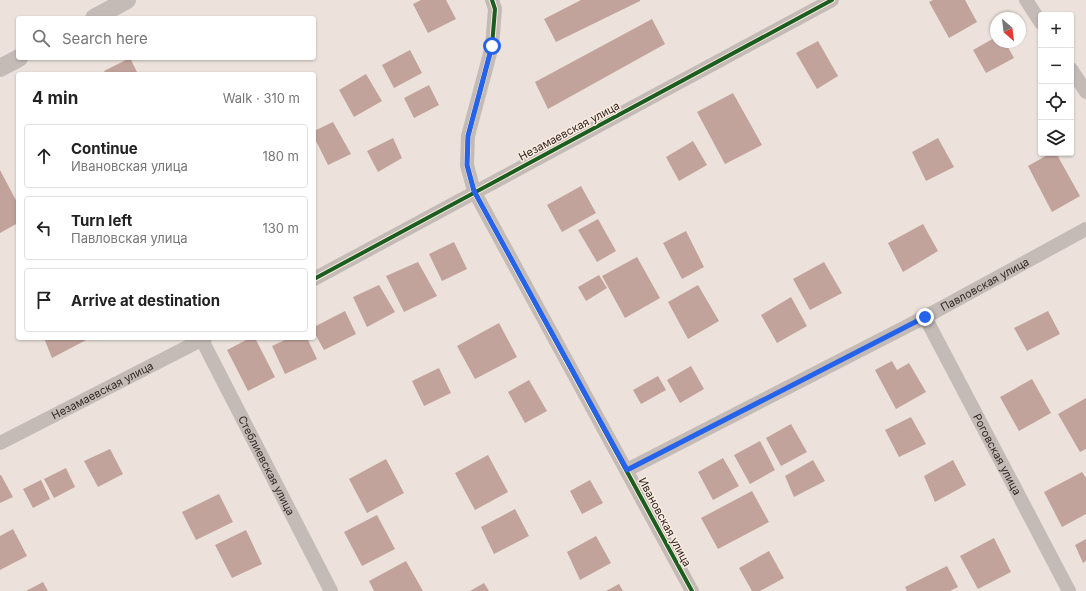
<!DOCTYPE html>
<meta charset="utf-8">
<style>
:root{--surface:#fff;--page:#f2f2f2;--text:#222;--muted:#767676;--line:#e0e0e0}
body{margin:0;font-family:Inter,sans-serif;background:var(--page);color:var(--text)}
.controls{position:absolute;right:12px;top:12px;display:grid;overflow:hidden;border-radius:4px;box-shadow:0 1px 3px #0004}
.controls button{width:36px;height:36px;display:grid;place-items:center;padding:0;border:0;border-bottom:1px solid var(--line);background:var(--surface);color:var(--text);font:20px sans-serif}
.compass{position:absolute;left:990px;top:12px;width:36px;height:36px;border-radius:50%;background:var(--surface);box-shadow:0 1px 3px #0004;rotate:152deg}
.stop{position:absolute;width:12px;height:12px;margin:-9px;border:3px solid #2563eb;border-radius:50%;background:#fff}
.stop.end{background:#2563eb;border-color:#fff;box-shadow:0 1px 4px #0008}
.list{margin:0;padding:0;list-style:none}
h2{display:flex;justify-content:space-between;align-items:center;height:52px;margin:0;padding:0 16px;font-size:17px}
h2 small{font-size:13px;font-weight:400;color:var(--muted)}
.list li{display:grid;grid-template-columns:26px 1fr auto;gap:12px;align-items:center;box-sizing:border-box;height:64px;margin:0 8px 8px;padding:0 8px;border:1px solid var(--line);border-radius:4px}
.list b{display:block;font-size:15px;white-space:nowrap}
.list p{margin:0;font-size:13px;white-space:nowrap;color:var(--muted)}
.list em{font-size:13px;font-style:normal;color:var(--muted)}
.icon{flex:none;width:22px;height:22px;fill:none;stroke:currentColor;stroke-width:2;stroke-linecap:round;stroke-linejoin:round}
.map{position:relative;flex:none;width:1086px;height:591px;overflow:hidden}
.search{position:absolute;background:var(--surface);box-shadow:0 1px 3px #0004;left:16px;top:16px;width:300px;height:44px;display:flex;align-items:center;gap:10px;box-sizing:border-box;padding:0 14px;border-radius:4px;color:var(--muted);font-size:15px}
.panel{position:absolute;background:var(--surface);box-shadow:0 1px 3px #0004;left:16px;top:72px;width:300px;height:268px;border-radius:4px}
.map>svg:first-child{display:block}
.building{fill:#c1a39c}
.lines{fill:none;stroke-linecap:round;stroke-linejoin:round}
.minor{stroke:#c4bbb6;stroke-width:14}
.tertiary{stroke:#c4bbb6;stroke-width:18}
.cycleway-casing{stroke:#faece1;stroke-width:6}
.cycleway{stroke:#1b5e20;stroke-width:4}
.route{stroke:#2563eb;stroke-width:5}
.labels{text-anchor:middle;stroke-width:3;stroke-linejoin:round;paint-order:stroke}
.street-label{font-size:11px;fill:#342724;stroke:#faece1}
</style>
<div class="map">
<svg width="1086" height="591" viewBox="0 0 1086 591">
<rect width="100%" height="100%" fill="#ece2db"/>
<path class="building" d="M421,0H446L456,19L428,33L413,4Z
M581,0H640V1L556,42L544,19Z
M933,0H965L977,22L949,38L929,2Z
M652,19L665,44L548,109L535,82Z
M996,37V42H1005L1014,58L986,73L973,50Z
M818,41L838,76L817,89L796,53Z
M410,50L422,73L394,88L382,65Z
M130,58L138,74H106L104,71Z
M366,74L382,101L354,117L339,90Z
M429,85L439,105L414,118L404,98Z
M733,93L762,145L725,164L697,112Z
M333,122L351,154L328,165L314,137V131Z
M393,138L402,158L378,172L367,151Z
M938,138L954,167L926,181L912,152Z
M693,141L707,165L679,181L666,157Z
M1051,153H1056L1080,196L1052,212L1028,166Z
M0,170L18,204V223L0,233Z
M581,186L596,213L562,232L547,205Z
M598,219L616,251L597,262L578,230Z
M923,224L938,251L903,272L888,243Z
M686,231L704,267L682,279L663,243Z
M454,242L467,269L442,281L429,254Z
M637,257L660,298L625,318L602,276Z
M418,262L437,296L404,312L386,276Z
M824,262L842,293L810,310L793,279Z
M599,275L607,288L586,301L578,287Z
M379,285L395,312L367,327L353,297Z
M698,285L719,321L688,339L668,302Z
M791,297L807,326L777,343L761,315Z
M345,311L356,334L324,350L314,332V327Z
M1048,311L1060,334L1027,351L1014,328Z
M499,323L517,357L475,379L457,346Z
M44,338H90L52,358Z
M250,338H255L275,377L248,391L227,350Z
M289,338H307L317,359L285,374L272,346Z
M892,361L897,370L909,363L926,392L896,409L875,370Z
M691,366L704,389L680,403L667,380Z
M439,368L451,393L424,406L412,381Z
M658,376L666,390L641,404L633,390Z
M1032,379L1051,413L1019,431L1000,397Z
M529,380L547,411L525,423L508,392Z
M1086,398V449L1080,452L1058,414Z
M911,417L926,444L899,457L885,430Z
M791,424L807,452L781,466L766,438Z
M760,441L775,470L750,484L734,455Z
M110,449L123,474L98,487L84,461Z
M488,455L508,492L475,510L455,473Z
M723,458L739,486L713,500L698,472Z
M386,459L404,493L367,513L349,479Z
M813,460L825,481L794,497L785,476Z
M953,460L966,485L935,502L924,476Z
M66,468L75,487L54,498L44,479Z
M1082,472L1086,478V514L1062,527L1044,492Z
M0,475H1L13,497L0,503Z
M41,480L50,499L33,508L23,489Z
M590,480L603,503L582,514L570,491Z
M752,491L769,522L718,549L701,518Z
M219,494L233,522L196,540L182,512Z
M515,509L529,536L494,554L481,527Z
M377,515L395,549L362,566L344,532Z
M13,529L27,556L0,570V536Z
M246,530L262,564L232,578L215,545Z
M596,536L611,563L580,580L567,552Z
M994,538L1011,572L978,589L960,556Z
M1086,539V561L1083,563L1075,545Z
M769,551L784,578L760,591H752L739,568Z
M406,561L423,591H374L369,581Z
M947,566L958,587L950,591H907L905,587Z
M43,582L48,591H26Z
M484,583L489,591H470Z
M619,584L623,591H606Z"/>
<g class="lines">
<g class="minor">
<path d="M492,0L495,9L492,46L468,136L467,165L474,191L692,591"/>
<path d="M1026,0L1041,23"/>
<path d="M1071,69L1086,92"/>
<path d="M314,279L832,0"/>
<path id="s1" d="M925,317L1069,591"/>
<path id="s2" d="M202,340L331,591"/>
<path id="s3" d="M0,443L205,338"/>
<path id="s4" d="M627,470L925,317L1086,229"/>
</g>
<path class="tertiary" d="M94,18L127,0
M0,68L19,58"/>
<defs>
<path id="cycleway" d="M492,0L495,9L492,46L468,136L467,165L474,191L692,591
M314,279L832,0"/>
</defs>
<use href="#cycleway" class="cycleway-casing"/>
<use href="#cycleway" class="cycleway"/>
</g>
<g class="lines">
<path class="route" d="M492,46L468,136L467,165L474,191L627,470L925,317"/>
</g>
<g class="labels">
<g class="street-label">
<text transform="translate(569 131) rotate(-28)" y="4">Незамаевская улица</text>
<text dy="4" stroke="none"><textPath href="#s4" startOffset="403">Павловская улица</textPath></text>
<text dy="4" stroke="none"><textPath href="#s3" startOffset="115">Незамаевская улица</textPath></text>
<text dy="4" stroke="none"><textPath href="#s1" startOffset="155">Роговская улица</textPath></text>
<text dy="4" stroke="none"><textPath href="#s2" startOffset="141">Стеблиевская улица</textPath></text>
<text transform="translate(665 522) rotate(62)" y="4">Ивановская улица</text>
</g>
</g>
</svg>
<div class="controls">
<button>+</button>
<button>−</button>
<button><svg class="icon" aria-label="locate" viewBox="0 0 24 24"><circle cx="12" cy="12" r="6"/><path d="M12 2v4M12 18v4M2 12h4M18 12h4"/></svg></button>
<button><svg class="icon" aria-label="layers" viewBox="0 0 24 24"><path d="M12 4l9 5-9 5-9-5zM3 14l9 5 9-5"/></svg></button>
</div>
<svg class="compass" viewBox="-18 -18 36 36"><path d="M0-13l5 13h-10z" fill="#e53935"/><path d="M0 13l5-13h-10z" fill="#767676"/></svg>
<div class="stop" style="left:492px;top:46px"></div>
<div class="stop end" style="left:925px;top:317px"></div>
<div class="search"><svg class="icon" aria-label="search" viewBox="0 0 24 24"><circle cx="10" cy="10" r="6"/><path d="M15 15l6 6"/></svg>Search here</div>
<section class="panel">
<h2>4 min<small>Walk · 310 m</small></h2>
<ul class="list">
<li><svg class="icon" aria-label="ahead" viewBox="0 0 24 24"><path d="M12 20V5M6 11l6-6 6 6"/></svg><div><b>Continue</b><p>Ивановская улица</p></div><em>180 m</em></li>
<li><svg class="icon" aria-label="left" viewBox="0 0 24 24"><path d="M17 20v-9H6M10 6l-5 5 5 5"/></svg><div><b>Turn left</b><p>Павловская улица</p></div><em>130 m</em></li>
<li><svg class="icon" aria-label="arrive" viewBox="0 0 24 24"><path d="M6 21V4h12l-3 4 3 4H6"/></svg><div><b>Arrive at destination</b></div></li>
</ul>
</section>
</div>
